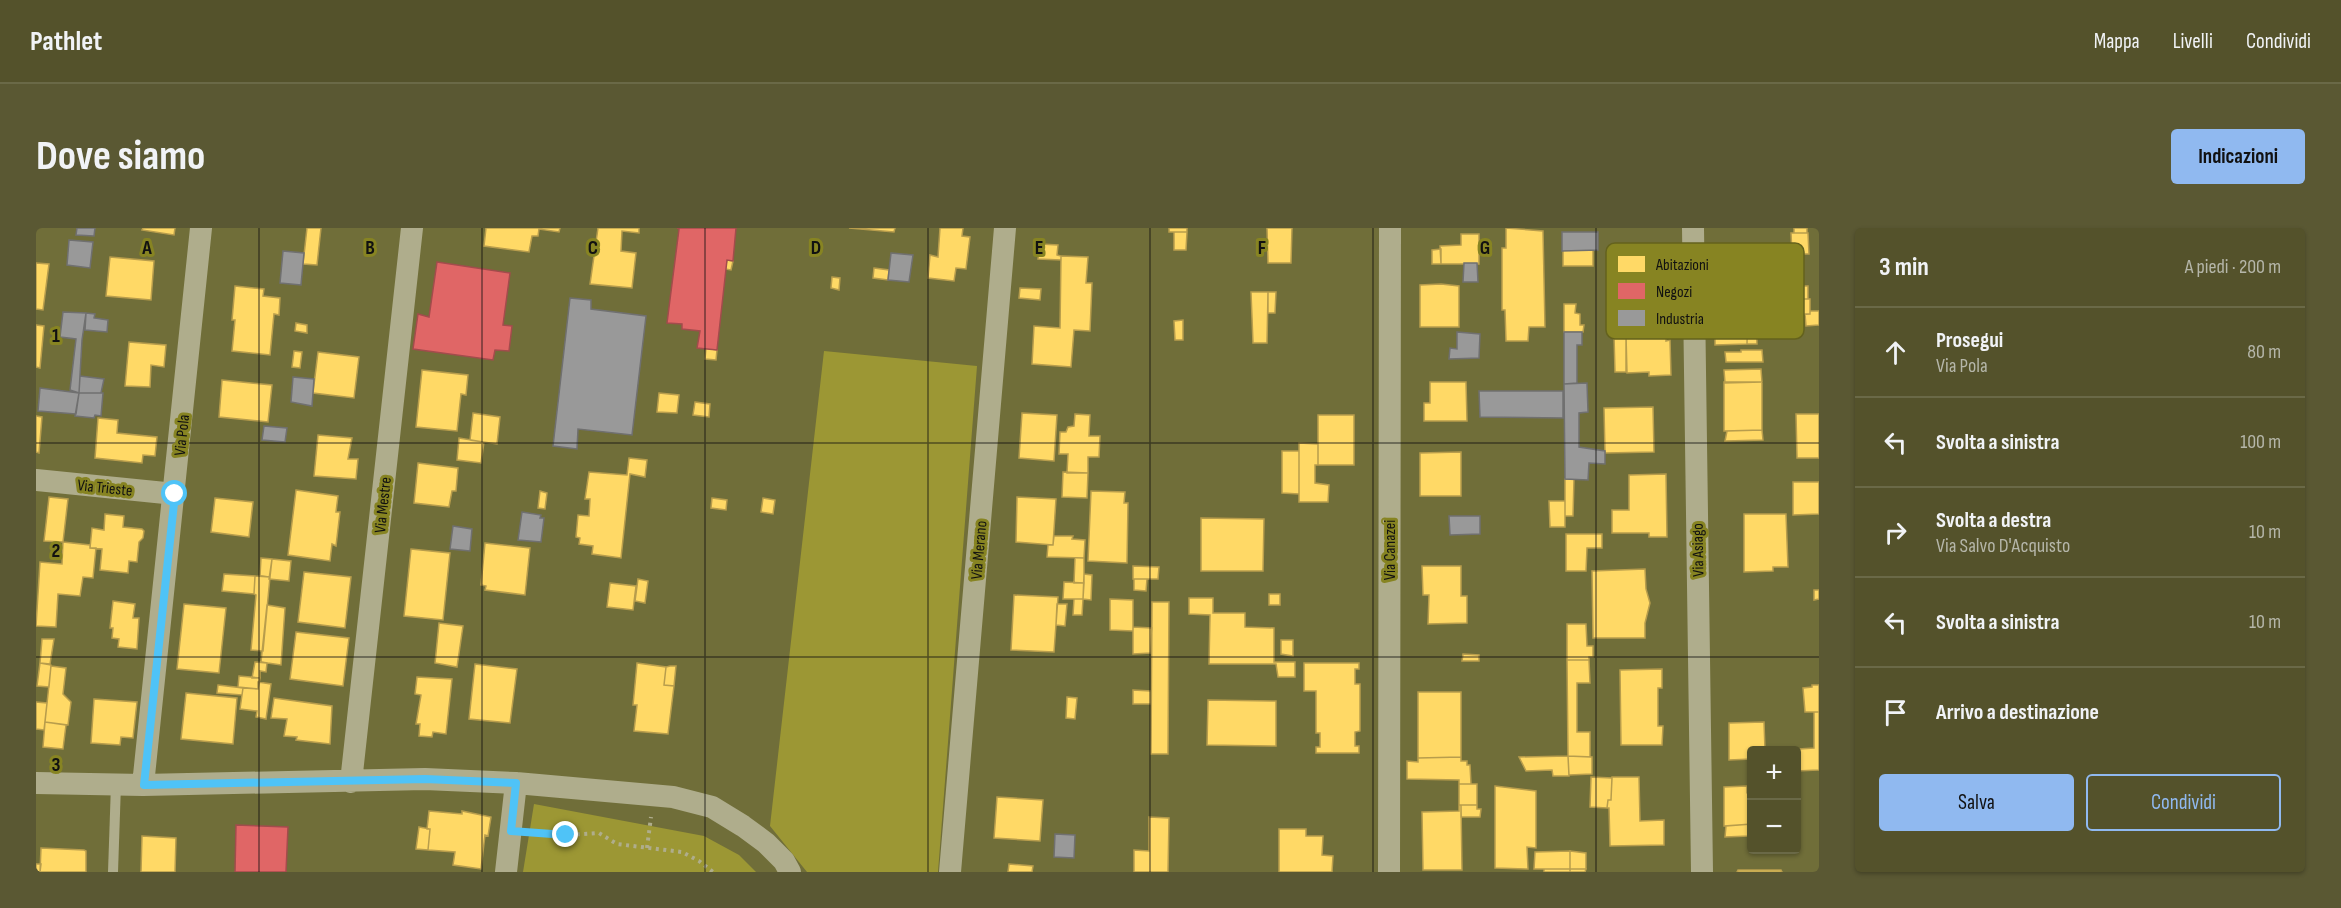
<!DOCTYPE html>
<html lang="it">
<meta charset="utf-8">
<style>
:root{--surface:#54522b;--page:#5a5833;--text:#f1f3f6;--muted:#b5b6a9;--line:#6a6947;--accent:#90b9f0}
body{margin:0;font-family:"Sofia Sans Condensed",sans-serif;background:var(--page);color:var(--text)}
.controls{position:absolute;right:18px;bottom:18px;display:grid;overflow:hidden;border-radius:6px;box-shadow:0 2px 4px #0004}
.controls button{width:54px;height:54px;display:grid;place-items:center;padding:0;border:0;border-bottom:2px solid var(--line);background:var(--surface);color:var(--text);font:30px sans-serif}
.stop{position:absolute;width:18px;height:18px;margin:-14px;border:4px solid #4fc3f7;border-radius:50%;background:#fff}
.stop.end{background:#4fc3f7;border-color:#fff;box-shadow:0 2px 6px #0008}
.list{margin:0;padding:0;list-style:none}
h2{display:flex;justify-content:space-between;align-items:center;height:78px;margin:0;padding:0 24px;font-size:26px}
h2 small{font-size:20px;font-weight:400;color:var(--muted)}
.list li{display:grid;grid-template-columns:39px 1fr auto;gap:18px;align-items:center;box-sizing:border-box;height:90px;padding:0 24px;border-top:2px solid var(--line)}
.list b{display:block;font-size:22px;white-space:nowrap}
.list p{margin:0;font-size:20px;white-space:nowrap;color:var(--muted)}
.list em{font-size:20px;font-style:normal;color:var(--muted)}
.actions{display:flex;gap:12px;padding:18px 24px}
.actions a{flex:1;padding:14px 0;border:2px solid var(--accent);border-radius:6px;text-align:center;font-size:21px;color:var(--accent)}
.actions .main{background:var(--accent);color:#111}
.icon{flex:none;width:33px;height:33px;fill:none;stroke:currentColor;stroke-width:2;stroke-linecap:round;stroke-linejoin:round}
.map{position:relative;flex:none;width:1783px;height:644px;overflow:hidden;border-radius:6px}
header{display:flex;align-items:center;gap:36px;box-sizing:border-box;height:84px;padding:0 30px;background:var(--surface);border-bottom:2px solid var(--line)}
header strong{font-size:28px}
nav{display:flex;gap:33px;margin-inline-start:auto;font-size:21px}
.intro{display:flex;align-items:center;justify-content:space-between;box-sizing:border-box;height:144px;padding:0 36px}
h1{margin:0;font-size:42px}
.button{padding:15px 27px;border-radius:6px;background:var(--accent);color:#111;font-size:21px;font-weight:700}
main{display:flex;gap:36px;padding:0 36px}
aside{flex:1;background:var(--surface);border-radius:6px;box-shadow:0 2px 4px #0004}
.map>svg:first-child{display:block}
.green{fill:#9c9734}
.homes{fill:#ffd966;stroke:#b89d4c;stroke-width:1.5}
.shops{fill:#e06666;stroke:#a24c4c;stroke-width:1.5}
.industry{fill:#999;stroke:#707070;stroke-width:1.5}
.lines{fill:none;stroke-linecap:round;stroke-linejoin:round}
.path{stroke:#afad8c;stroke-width:4;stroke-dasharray:3 4.5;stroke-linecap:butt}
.lane{stroke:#afad8c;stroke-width:10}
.street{stroke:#afad8c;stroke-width:22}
.route{stroke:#4fc3f7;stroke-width:8}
.grid{fill:none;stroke:#111;stroke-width:1.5;stroke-opacity:0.55}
.labels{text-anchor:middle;stroke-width:6;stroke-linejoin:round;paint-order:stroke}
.street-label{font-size:16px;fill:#111;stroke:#878422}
.key{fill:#878422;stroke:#64621d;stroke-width:1.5}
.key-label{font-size:16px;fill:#111}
.grid-label{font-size:20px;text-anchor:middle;font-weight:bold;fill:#111;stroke:#878422;stroke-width:6;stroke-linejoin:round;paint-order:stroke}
</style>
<header>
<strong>Pathlet</strong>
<nav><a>Mappa</a><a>Livelli</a><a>Condividi</a></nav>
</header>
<div class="intro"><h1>Dove siamo</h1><a class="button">Indicazioni</a></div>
<main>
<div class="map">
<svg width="1783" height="644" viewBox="0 0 1783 644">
<rect width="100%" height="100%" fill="#706e39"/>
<path class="green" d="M788,123L941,138L902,644H771L734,598Z
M498,576L668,608L703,627L720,644H487Z"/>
<path class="homes" d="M107,0H139L138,7L106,2Z
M271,0H285L281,37L267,36Z
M450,0H524L523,4L503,1L502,8H496L493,24L448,18Z
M562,0H603V5L586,3L585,23L600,25L596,60L554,56Z
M813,0H859L858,4Z
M904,0H927L926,8L934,9L930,41L920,40L918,53L892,50L894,27L902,29Z
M1133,0H1151V4H1133Z
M1231,0H1256L1255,35H1232Z
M1470,0L1507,3L1509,99H1493L1492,113H1470L1469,82H1466V20H1470Z
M1758,0H1771V5H1758Z
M1138,4H1151L1150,22H1138Z
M1755,5H1772L1773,26H1756Z
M1425,6H1443V36H1405L1404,18L1425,17Z
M1004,16L1022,17L1021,27L1025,28V32L1002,31Z
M1405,21V36H1396V22Z
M1527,22H1557V38H1527Z
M1025,28L1052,29L1050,55H1056L1054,103L1038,102L1035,139L996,136L998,98L1024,100Z
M74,29L118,33L115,72L70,68Z
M691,32L697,33L695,42L689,41Z
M0,35L13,36L7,82L0,81Z
M838,40L853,42L852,52L837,50Z
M796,49L804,50L803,62L795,60Z
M1405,56L1423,58V99H1384V57Z
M199,58L228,61L227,68L244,70L243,87L238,86L234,127L196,123L199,92H196Z
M1761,58H1772V71H1761Z
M984,60L1005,61L1004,72L983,70Z
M1215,64H1232L1231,115H1217Z
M1232,64H1240L1239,85H1232Z
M1683,70H1697V73H1712L1711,116L1679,117V77H1683Z
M1757,71H1774V86L1757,87Z
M1712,73H1717V77H1720L1721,116H1711Z
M1528,76H1540L1539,85L1544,86V97H1548L1547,104H1528Z
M1774,83H1783V97L1770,98L1769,86H1774Z
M1147,92V112H1139L1138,93Z
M260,95L271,97V105L259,103Z
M0,97L8,98L4,140L0,139Z
M1578,107H1590V144H1579Z
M1590,107H1630V113L1634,112L1635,147L1613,148V144L1591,145Z
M93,114L130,117L128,139L115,137L114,159L89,158Z
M670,120L681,122L680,132L669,131Z
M1705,122H1726L1727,134H1690L1689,124H1705Z
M258,123L266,124L264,140L256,139Z
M282,124L323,129L318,170L277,165Z
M1725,141L1726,154L1689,155L1688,142Z
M386,142L432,147L430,167L425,166L421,203L380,199Z
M186,152L236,157L232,194L183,189Z
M1394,154H1430L1431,193H1388V175H1394Z
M1688,154H1726V202L1688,203Z
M623,165L643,167L641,185L621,184Z
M659,174L674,176L673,189L657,187Z
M1617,179L1618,224L1569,225L1568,180Z
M437,185L464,189L461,216L434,212Z
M986,185L1021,187L1018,233L983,230Z
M1039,186L1054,187L1053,208H1064L1063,229H1052V245H1031L1032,226H1023L1024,204H1030L1032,199L1038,198Z
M1760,186H1783V230H1761Z
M1282,187H1318V237H1282Z
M0,188L6,189L3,225L0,224Z
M62,190L82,192L81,205L121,209L119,228L107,227L106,235L59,230Z
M1726,202L1727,212L1689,213L1691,203Z
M282,207L316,210L312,231H322L320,251L278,248Z
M423,210L448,214L445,235L421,232Z
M1263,215L1282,216V237H1279V255L1293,257L1292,274H1263Z
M1246,223H1263V266L1246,265Z
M1425,224V268H1384V225Z
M593,230L611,232L609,249L594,246L585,330L556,326L557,318L543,316L544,310L540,309L542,287L553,288L554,271H549L553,244L591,247Z
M382,235L422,240L420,263H416L413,279L378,275Z
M1027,244L1052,245L1051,270L1026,269Z
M1630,246L1631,309H1613V305H1576V282H1593V247Z
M1529,251H1538L1537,288H1529Z
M1757,254H1783V286L1757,287Z
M260,262L302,268L300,284H304L300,318L296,316L294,333L252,327Z
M504,263L511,265L509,281L502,280Z
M1055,263L1089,264L1088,275H1092L1091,335L1052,333Z
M13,269L32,271L27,314L8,313Z
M981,269L1020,271L1017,317L980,314Z
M179,270L217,274L213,309L175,304Z
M676,270L691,272L690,282L675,280Z
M727,270L739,272L737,286L725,284Z
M1513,273H1529V299H1514Z
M69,286L88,288L87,299L106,301L108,303L107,310L103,314L101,334L93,333L92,345L64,342L66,321L54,320L56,300L68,302Z
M1708,286H1750L1752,339H1737V343L1708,344Z
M1165,290L1228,291L1227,343H1165Z
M1530,306H1566V320H1551L1550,343H1530Z
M1018,308H1037L1036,311L1049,312L1048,330L1011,329L1012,317H1017Z
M27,314L54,317V320H60L57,350L47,349L44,368L22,366L20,399L0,398L4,334L26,336Z
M449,315L494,320L489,367L449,362L450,358L445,357Z
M375,321L414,325L407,392L368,388Z
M225,330L236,331L234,349L224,348Z
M1039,330H1048V355H1038Z
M236,331L255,333L253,353L233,351Z
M1097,338L1123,339L1122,351H1097Z
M1386,338H1425V368H1431V395L1392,396L1393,367H1387Z
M1609,341L1610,361L1614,375L1609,395V410H1557L1556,343Z
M268,344L315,349L309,400L262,394Z
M188,346L219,348L218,366L186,363Z
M1048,346L1056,347L1055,372L1047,371Z
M219,348L234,349L227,423L215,422L220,367L218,366Z
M602,351L612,353L609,375L599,373Z
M1098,351H1111L1110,363L1098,362Z
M1028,354L1048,355L1047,371H1027Z
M574,355L600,358L597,382L571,379Z
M1778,362H1783V371L1778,372Z
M1233,366H1244V377H1233Z
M978,367L1022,369L1018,424L975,422Z
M1153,370H1177V385H1209V399L1238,400V434H1259V449H1242L1240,436H1173L1174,387L1153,386Z
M1038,371H1047L1046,387H1037Z
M1074,371L1097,372V403L1074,402Z
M77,373L99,376L97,390H103L101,421L82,419L83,411L76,410L77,400H74Z
M1116,374H1133L1132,526H1115Z
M148,376L190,380L183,445L141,441Z
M1021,376H1031L1029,398L1020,397Z
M231,377L249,380L245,437L225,434Z
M403,395L427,398L421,439L399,435Z
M1531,396H1550L1551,418H1557V429H1553V432H1531Z
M1097,399L1116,400L1115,425L1097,426Z
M260,404L313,410L307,458L254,451Z
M6,411H18L14,436L4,435Z
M1245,412H1257V428L1245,426Z
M1427,426L1443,427V433H1426Z
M1531,432H1553L1554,455H1541V504H1554V529L1532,528Z
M219,434L231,435L230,444L224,443V450H216Z
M4,435L15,437L13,459L1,458Z
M601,435L630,439L628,457L638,458L632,506L598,503L601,477H597Z
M1268,435H1323V441H1319V456H1324V503L1319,504V518H1323V525H1280V519H1284V505H1280V463H1268Z
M439,436L481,441L474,495L433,491Z
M15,438L30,440L27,466L35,474L32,497L9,494Z
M634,438H640L638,458L628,457L630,439Z
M1626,441V460H1622V498H1627L1626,517H1585L1584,442Z
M203,448L224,450L222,461L202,459Z
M381,449L416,451L410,506L397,504L396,509L383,508L384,496H380L385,467L379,466Z
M222,454L235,456L230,491L220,489L221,483L204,481L207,460L222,461Z
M182,457L207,460L206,467L181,465Z
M1776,457H1783V484H1769L1767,460L1776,459Z
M1097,462L1115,463V476H1097Z
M1382,464H1425V529L1382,530Z
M150,465L201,470L197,516L145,511Z
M1031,469L1041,470L1039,491L1030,490Z
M238,470L296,478L294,516L260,512L261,509L248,508L251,491L235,490Z
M58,471L101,474L97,510L85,509L84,517L55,515Z
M1172,472L1240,473V518L1171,517Z
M0,474L11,475L8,502L0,501Z
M1778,484H1783V542L1760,543V522H1747L1778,520Z
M9,494L30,497L27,521L7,519Z
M1728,494L1729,522H1716V531L1693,532V495Z
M1532,528L1556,529V546L1533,547Z
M1532,528L1533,548H1517L1516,542L1490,543L1483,529Z
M1425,529V533H1431V537H1434L1435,556H1423V552L1371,551V533L1382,534V530Z
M1555,549L1576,550L1575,572H1572L1571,580L1554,579Z
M1576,549H1603L1604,593L1628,592V617L1574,618L1573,580H1571L1572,572H1575Z
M1423,556H1441V577H1423Z
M1459,558L1500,563V620L1491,619L1492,641L1459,640Z
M1711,558V565L1716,569V596L1688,598V559Z
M961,569L1007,572L1004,613L958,610Z
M1423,577H1425L1426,642H1387L1386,584L1423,583Z
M1425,577H1441V581H1445L1444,589H1425Z
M393,583L426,586V583L455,589L452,608L449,607L445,641L417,637L419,624L392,622L394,601H391Z
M1113,589L1133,590L1132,644H1098V622L1113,623Z
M1716,596L1713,608L1689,609L1690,598Z
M383,599L394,601L392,622L380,621Z
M1243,601H1270V608H1287L1286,627L1297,628L1296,644H1243Z
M106,608L140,610L139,644H105Z
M5,620L48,622L50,623V644H4Z
M1534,623L1550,625V641H1534Z
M1534,623V641H1498L1499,624Z
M0,636H5L4,644H0Z
M973,636L997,638L996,644H972Z
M1508,641H1534V644H1508Z
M1534,641H1550L1549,644H1534Z
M1702,642H1745L1746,644H1701Z"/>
<path class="shops" d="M700,0L697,33L691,32L681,122L661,120L664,103L646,101V96L631,95L643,1L641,0Z
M401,34L474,45L467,97L476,98L473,123L459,122L457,132L377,121L382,86L393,89Z
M200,597L252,599L250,644H199Z"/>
<path class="industry" d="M41,0H59L58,8L40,7Z
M1526,4H1562V22L1526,23Z
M33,12L57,14L54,40L31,37Z
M247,23L268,25L265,57L244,55Z
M855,25L877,27L873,54L852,52Z
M1428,35H1441L1442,54H1427Z
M534,70L555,72V81L610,88L596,207L542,201L541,221L517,218Z
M27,84L50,85L46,112L43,165L34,162L40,111L24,109Z
M50,85L59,86L58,90L72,92L71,104L49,102Z
M1421,104L1444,106L1443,130L1413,131L1414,120L1421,121Z
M1528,104H1546V117H1541V155L1528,156Z
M44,148L68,151L65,165H43Z
M257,149L278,151L276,178L255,174Z
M1551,155L1552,184L1543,185V219L1569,223V236L1553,235L1552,252L1529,251L1528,156Z
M4,160L43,165L40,186L2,183Z
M1443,163H1527V190L1444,189Z
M43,165H67L65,188L59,187L58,190L39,188Z
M228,198L251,200L249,214L226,212Z
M486,284L505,287L504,290H508L505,314L482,312Z
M1413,288H1444V306L1414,307Z
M417,298L436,301L434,323L414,321Z
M1019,606L1039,607L1038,630L1018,629Z"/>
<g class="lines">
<path class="path" d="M496,603L530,607L563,605L581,616L646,624L663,633L677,644
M611,620L615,589"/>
<path class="lane" d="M77,644L80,556"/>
<path class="street" d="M1657,0L1666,644
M0,252L139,266
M315,554L376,0
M0,555L107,557L389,551L480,555L637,569L676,579L707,598L730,615L748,633L754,644
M107,557L165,0
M470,644L480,555
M914,644L969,0
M1353,644L1354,0"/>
</g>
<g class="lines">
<path class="route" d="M139,266L108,557L389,551L480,555L475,603L530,607"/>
</g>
<path class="grid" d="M223,0V644M446,0V644M669,0V644M892,0V644M1114,0V644M1337,0V644M1560,0V644M0,215H1783M0,429H1783"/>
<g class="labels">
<g class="street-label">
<text transform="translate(145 207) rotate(-84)" y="6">Via Pola</text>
<text transform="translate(69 259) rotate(6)" y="6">Via Trieste</text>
<text transform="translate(346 277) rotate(-84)" y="6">Via Mestre</text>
<text transform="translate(942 322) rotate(-85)" y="6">Via Merano</text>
<text transform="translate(1353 322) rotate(-90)" y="6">Via Canazei</text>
<text transform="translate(1661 322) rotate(-91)" y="6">Via Asiago</text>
</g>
</g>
<rect x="1570" y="15" width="198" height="96" rx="9" class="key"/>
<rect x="1582" y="28" width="27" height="16" fill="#ffd966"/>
<rect x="1582" y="55" width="27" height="16" fill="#e06666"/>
<rect x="1582" y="82" width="27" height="16" fill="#999"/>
<g class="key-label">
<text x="1620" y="42">Abitazioni</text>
<text x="1620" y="69">Negozi</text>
<text x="1620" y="96">Industria</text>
</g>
<g class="grid-label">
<text x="111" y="26">A</text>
<text x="334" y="26">B</text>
<text x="557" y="26">C</text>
<text x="780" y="26">D</text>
<text x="1003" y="26">E</text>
<text x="1226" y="26">F</text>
<text x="1449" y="26">G</text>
<text x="20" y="114">1</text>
<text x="20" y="329">2</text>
<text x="20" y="543">3</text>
</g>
</svg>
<div class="controls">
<button>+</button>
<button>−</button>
</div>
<div class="stop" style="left:139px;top:266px"></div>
<div class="stop end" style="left:530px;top:607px"></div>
</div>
<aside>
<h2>3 min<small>A piedi · 200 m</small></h2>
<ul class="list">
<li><svg class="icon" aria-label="ahead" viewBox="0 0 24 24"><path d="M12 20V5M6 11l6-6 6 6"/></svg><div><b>Prosegui</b><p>Via Pola</p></div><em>80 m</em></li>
<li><svg class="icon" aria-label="left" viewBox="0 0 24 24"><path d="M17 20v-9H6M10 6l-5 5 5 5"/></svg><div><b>Svolta a sinistra</b></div><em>100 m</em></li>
<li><svg class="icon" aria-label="right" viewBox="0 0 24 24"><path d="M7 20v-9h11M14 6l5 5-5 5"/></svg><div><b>Svolta a destra</b><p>Via Salvo D'Acquisto</p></div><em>10 m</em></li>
<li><svg class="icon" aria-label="left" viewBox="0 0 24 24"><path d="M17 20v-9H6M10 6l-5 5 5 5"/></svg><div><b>Svolta a sinistra</b></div><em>10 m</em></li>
<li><svg class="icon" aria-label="arrive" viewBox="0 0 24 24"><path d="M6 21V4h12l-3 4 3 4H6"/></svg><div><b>Arrivo a destinazione</b></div></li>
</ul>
<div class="actions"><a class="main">Salva</a><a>Condividi</a></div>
</aside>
</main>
